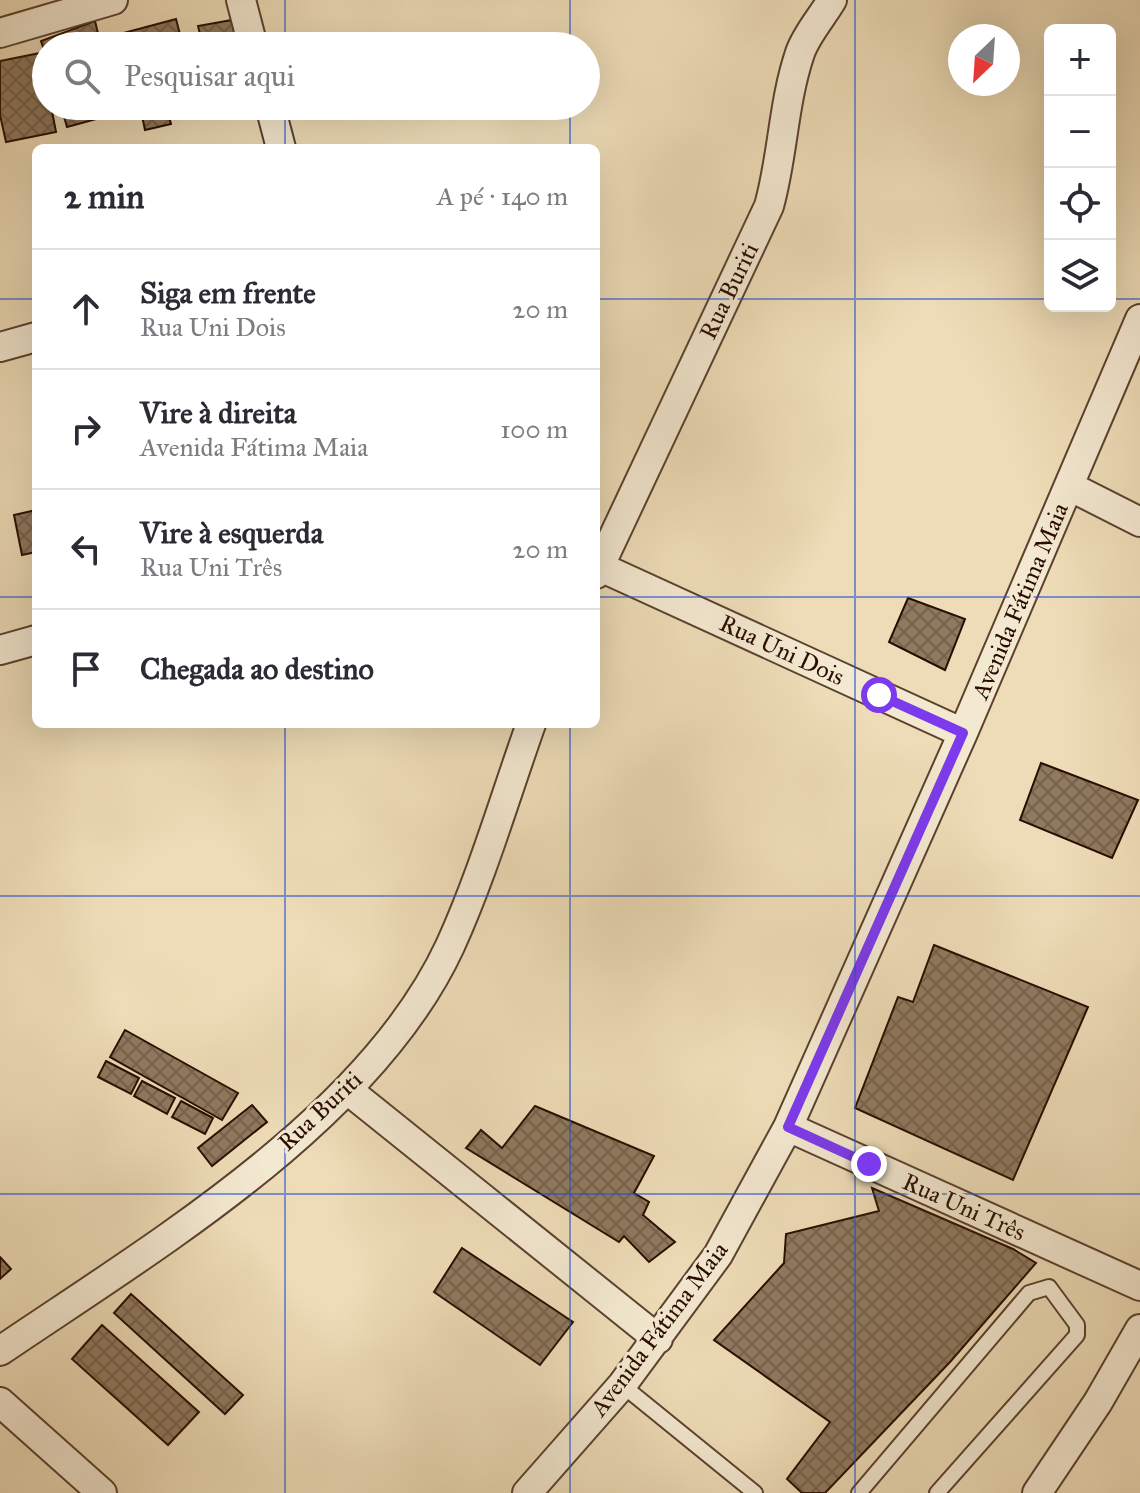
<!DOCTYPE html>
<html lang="pt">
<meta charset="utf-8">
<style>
:root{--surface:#fff;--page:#f2f2f3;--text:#2b2b33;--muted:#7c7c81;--line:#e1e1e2}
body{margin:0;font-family:"IM FELL Great Primer",serif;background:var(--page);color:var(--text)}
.controls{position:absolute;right:24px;top:24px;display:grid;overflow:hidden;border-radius:12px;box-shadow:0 8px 32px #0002}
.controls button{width:72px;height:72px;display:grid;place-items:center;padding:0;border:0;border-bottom:2px solid var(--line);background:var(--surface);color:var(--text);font:40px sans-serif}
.compass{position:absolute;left:948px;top:24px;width:72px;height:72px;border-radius:50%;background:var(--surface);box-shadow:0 8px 32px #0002;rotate:205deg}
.stop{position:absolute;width:24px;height:24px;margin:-18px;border:6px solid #7c3aed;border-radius:50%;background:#fff}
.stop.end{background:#7c3aed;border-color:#fff;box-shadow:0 2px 8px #0008}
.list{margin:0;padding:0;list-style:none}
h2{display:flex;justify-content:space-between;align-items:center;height:104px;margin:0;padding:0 32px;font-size:34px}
h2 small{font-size:26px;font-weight:400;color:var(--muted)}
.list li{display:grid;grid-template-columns:52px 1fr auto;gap:24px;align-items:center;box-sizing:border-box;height:120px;padding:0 32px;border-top:2px solid var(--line)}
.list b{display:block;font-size:30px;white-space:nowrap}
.list p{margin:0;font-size:26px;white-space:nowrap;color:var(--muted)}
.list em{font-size:26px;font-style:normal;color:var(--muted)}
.icon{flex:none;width:44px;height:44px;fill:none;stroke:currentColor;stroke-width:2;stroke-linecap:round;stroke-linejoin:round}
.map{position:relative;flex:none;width:1140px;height:1493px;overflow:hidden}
.search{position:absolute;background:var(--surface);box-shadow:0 8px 32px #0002;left:32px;top:32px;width:568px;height:88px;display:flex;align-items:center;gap:20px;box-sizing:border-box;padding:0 28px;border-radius:44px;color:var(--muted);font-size:30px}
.panel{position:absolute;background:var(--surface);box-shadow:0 8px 32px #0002;left:32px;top:144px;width:568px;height:584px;border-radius:12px}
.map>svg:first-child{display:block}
.building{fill:url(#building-cross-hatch);stroke:#2a0d00;stroke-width:2}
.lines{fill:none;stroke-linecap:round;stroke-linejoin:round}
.lane-casing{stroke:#5b412e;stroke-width:18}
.street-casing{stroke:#5b412e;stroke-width:32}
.lane{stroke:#f3e8d0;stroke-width:14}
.street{stroke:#f3e8d0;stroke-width:28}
.route{stroke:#7c3aed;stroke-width:10}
.grid{fill:none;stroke:#1d4ed8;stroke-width:2;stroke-opacity:0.55}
.labels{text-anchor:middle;stroke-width:6;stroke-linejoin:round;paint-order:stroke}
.street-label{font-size:24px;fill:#2a0d00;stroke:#f3e8d0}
</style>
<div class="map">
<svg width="1140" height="1493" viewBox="0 0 1140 1493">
<defs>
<pattern id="building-cross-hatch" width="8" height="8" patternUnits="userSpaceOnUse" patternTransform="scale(2)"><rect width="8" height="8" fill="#8f795f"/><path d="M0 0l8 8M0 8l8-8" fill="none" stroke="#75624c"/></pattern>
</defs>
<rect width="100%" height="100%" fill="#eddcb7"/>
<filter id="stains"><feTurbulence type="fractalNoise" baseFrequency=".0025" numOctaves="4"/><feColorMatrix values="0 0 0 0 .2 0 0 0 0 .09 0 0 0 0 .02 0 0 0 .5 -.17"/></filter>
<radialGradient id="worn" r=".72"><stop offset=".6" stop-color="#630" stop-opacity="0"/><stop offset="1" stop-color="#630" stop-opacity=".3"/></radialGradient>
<path class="building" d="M176,19L183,46H163L162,42L124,46L120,34Z
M232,20L236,43L203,46L198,26Z
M95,21L101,46H46V56L41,41Z
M40,53L46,106H51L56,132L6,142L0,115V61Z
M61,106H117L118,113L67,127Z
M140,106H166L171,124L145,130Z
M36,510V552L22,555L14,515Z
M908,598L965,619L945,670L889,642Z
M1041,763L1138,800L1112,858L1020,820Z
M934,945L1088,1007L1013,1180L855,1108L898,997L913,1002Z
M125,1030L238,1093L222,1120L110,1057Z
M106,1061L139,1078L131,1094L98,1077Z
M142,1081L175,1098L167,1114L134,1096Z
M181,1101L213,1118L205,1134L172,1117Z
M252,1105L267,1122L212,1166L198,1148Z
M535,1106L654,1156L634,1193L649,1202L643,1215L675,1242L649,1262L624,1236L619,1242L466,1148L481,1130L502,1148Z
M872,1188L1013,1249L1036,1263L950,1362L825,1493H802L787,1479L830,1422L714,1340L784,1263L786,1234L879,1211Z
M462,1248L573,1322L540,1365L434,1292Z
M0,1257L11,1269L0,1279Z
M131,1294L243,1395L225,1414L114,1313Z
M102,1325L199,1412L168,1445L72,1359Z"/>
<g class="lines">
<defs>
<path id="lane" d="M622,1385L755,1493
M859,1493L1029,1293L1049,1287L1077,1325V1335L937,1493"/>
<path id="street" d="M241,0L253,46
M0,33L113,0
M270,106L281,148
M0,347L36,337
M1069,486L1140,522
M596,565L963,733
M596,574L769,206C783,156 783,103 800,53C806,35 822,17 832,0
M0,650L36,640
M349,1091L658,1339
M788,1127L1140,1286
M0,1351C153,1247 370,1119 450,946C482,876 505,797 531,724
M0,1402L102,1493
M527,1493L622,1385L718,1255L788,1127L963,733L1140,319
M1037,1493L1098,1402L1140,1329"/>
</defs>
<use href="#lane" class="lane-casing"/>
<use href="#street" class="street-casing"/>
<use href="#lane" class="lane"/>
<use href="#street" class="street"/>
</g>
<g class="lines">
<path class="route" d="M869,1164L788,1127L963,733L879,695"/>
</g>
<path class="grid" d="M285,0V46M570,0V46M855,0V1493M285,106V148M570,106V148M0,299H36M596,299H1050M1110,299H1140M0,597H36M596,597H1140M285,724V1493M570,724V1493M0,896H1140M0,1194H1140"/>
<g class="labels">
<g class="street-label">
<text transform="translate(729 291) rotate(-64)" y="8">Rua Buriti</text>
<text transform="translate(1020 601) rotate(-67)" y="8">Avenida Fátima Maia</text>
<text transform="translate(782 650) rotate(25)" y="8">Rua Uni Dois</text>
<text transform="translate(320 1111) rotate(-43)" y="8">Rua Buriti</text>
<text transform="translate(964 1207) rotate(24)" y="8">Rua Uni Três</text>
<text transform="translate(659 1329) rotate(-53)" y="8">Avenida Fátima Maia</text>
</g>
</g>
<rect width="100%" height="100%" filter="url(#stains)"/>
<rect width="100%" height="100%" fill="url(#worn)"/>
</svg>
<div class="controls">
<button>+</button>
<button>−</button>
<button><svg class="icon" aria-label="locate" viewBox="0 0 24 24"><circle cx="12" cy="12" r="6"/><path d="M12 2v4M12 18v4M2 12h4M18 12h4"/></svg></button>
<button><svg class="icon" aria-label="layers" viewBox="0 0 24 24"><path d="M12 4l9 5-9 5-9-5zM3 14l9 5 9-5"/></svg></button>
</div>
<svg class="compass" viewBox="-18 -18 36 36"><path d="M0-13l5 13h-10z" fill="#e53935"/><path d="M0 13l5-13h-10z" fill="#7c7c81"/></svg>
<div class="stop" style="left:879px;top:695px"></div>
<div class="stop end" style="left:869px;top:1164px"></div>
<div class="search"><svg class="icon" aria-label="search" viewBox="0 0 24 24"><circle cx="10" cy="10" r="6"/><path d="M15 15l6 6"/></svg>Pesquisar aqui</div>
<section class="panel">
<h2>2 min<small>A pé · 140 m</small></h2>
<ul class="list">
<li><svg class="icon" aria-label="ahead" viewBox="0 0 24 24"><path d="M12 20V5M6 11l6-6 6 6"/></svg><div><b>Siga em frente</b><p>Rua Uni Dois</p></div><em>20 m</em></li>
<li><svg class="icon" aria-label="right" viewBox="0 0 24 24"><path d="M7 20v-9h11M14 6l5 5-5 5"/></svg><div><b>Vire à direita</b><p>Avenida Fátima Maia</p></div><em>100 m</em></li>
<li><svg class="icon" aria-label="left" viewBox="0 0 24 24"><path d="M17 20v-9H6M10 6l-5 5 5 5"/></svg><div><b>Vire à esquerda</b><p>Rua Uni Três</p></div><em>20 m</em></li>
<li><svg class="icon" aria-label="arrive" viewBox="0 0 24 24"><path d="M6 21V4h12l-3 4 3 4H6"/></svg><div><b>Chegada ao destino</b></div></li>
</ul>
</section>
</div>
